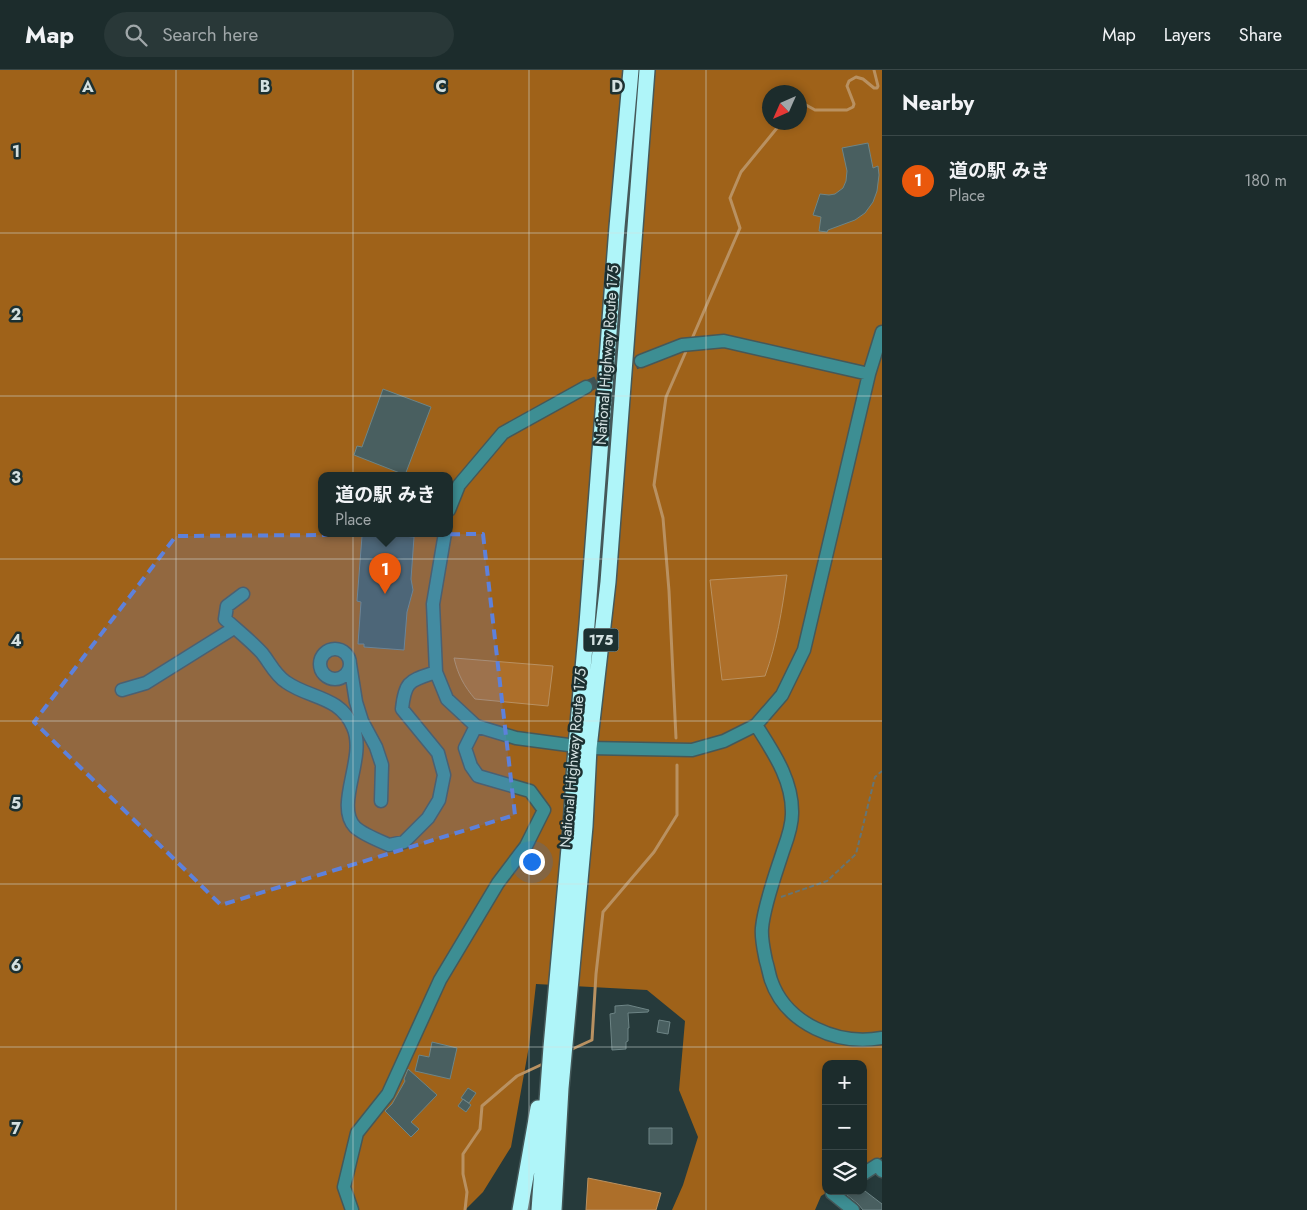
<!DOCTYPE html>
<meta charset="utf-8">
<style>
:root{--surface:#1c2c2c;--page:#293838;--text:#f1f3f6;--muted:#a0a7a9;--line:#3a4848;--accent:#ea580c}
body{margin:0;font-family:Jost,"Noto Sans JP",sans-serif;background:var(--page);color:var(--text)}
.controls{position:absolute;right:15px;bottom:15px;display:grid;overflow:hidden;border-radius:10px;box-shadow:0 2px 8px #0003}
.controls button{width:45px;height:45px;display:grid;place-items:center;padding:0;border:0;border-bottom:1px solid var(--line);background:var(--surface);color:var(--text);font:25px sans-serif}
.compass{position:absolute;left:762px;top:15px;width:45px;height:45px;border-radius:50%;background:var(--surface);box-shadow:0 2px 8px #0003;rotate:225deg}
.you{position:absolute;left:531px;top:791px;width:18px;height:18px;margin:-12px;border:4px solid #fff;border-radius:50%;background:#1a73e8;box-shadow:0 0 0 8px #1a73e833}
.badge{display:grid;place-items:center;width:32px;height:32px;border-radius:50%;background:var(--accent);color:#fff;font-size:16px;font-weight:700}
.pin{position:absolute;translate:-50% -41px;filter:drop-shadow(0 1px 2px #0008)}
.pin::after{content:'';position:absolute;top:26px;width:18px;height:15px;background:inherit;clip-path:polygon(0 0,100% 0,50% 100%)}
.popup{position:absolute;left:318px;top:402px;width:135px;height:65px;box-sizing:border-box;display:grid;place-content:center;border-radius:10px;background:var(--surface);filter:drop-shadow(0 1px 4px #0005);font-size:16px;white-space:nowrap;color:var(--muted)}
.popup b{font-size:19px;color:var(--text)}
.popup::after{content:'';position:absolute;left:50%;top:100%;margin-left:-10px;border:10px solid transparent;border-top-color:var(--surface)}
.list{margin:0;padding:0;list-style:none}
h2{display:flex;justify-content:space-between;align-items:center;height:65px;margin:0;padding:0 20px;font-size:21px}
h2 small{font-size:16px;font-weight:400;color:var(--muted)}
.list li{display:grid;grid-template-columns:32px 1fr auto;gap:15px;align-items:center;box-sizing:border-box;height:90px;padding:0 20px;border-top:1px solid var(--line)}
.list b{display:block;font-size:19px;white-space:nowrap}
.list p{margin:0;font-size:16px;white-space:nowrap;color:var(--muted)}
.list em{font-size:16px;font-style:normal;color:var(--muted)}
.icon{flex:none;width:28px;height:28px;fill:none;stroke:currentColor;stroke-width:2;stroke-linecap:round;stroke-linejoin:round}
.map{position:relative;flex:none;width:882px;height:1140px;overflow:hidden}
header{display:flex;align-items:center;gap:30px;box-sizing:border-box;height:70px;padding:0 25px;background:var(--surface);border-bottom:1px solid var(--line)}
header strong{font-size:24px}
nav{display:flex;gap:28px;margin-inline-start:auto;font-size:18px}
.search{width:350px;height:45px;background:var(--page);display:flex;align-items:center;gap:12px;box-sizing:border-box;padding:0 18px;border-radius:28px;color:var(--muted);font-size:19px}
main{display:flex}
aside{flex:1;background:var(--surface)}
.map>svg:first-child{display:block}
.forest{fill:#9f6219;fill-rule:evenodd}
.water{fill:#ad6f2a;stroke:#b99161}
.lines{fill:none;stroke-linecap:round;stroke-linejoin:round}
.stream{stroke:#b99161;stroke-width:3}
.building{fill:#495f60;stroke:#6e8586}
.minor-tunnel{stroke:#405354;stroke-width:12;stroke-dasharray:12 6;stroke-linecap:butt}
.minor-casing{stroke:#455859;stroke-width:15}
.highway-casing{stroke:#455859;stroke-width:18}
.path{stroke:#647576;stroke-width:2;stroke-dasharray:5 2.5;stroke-linecap:butt}
.minor{stroke:#3d8e93;stroke-width:12}
.highway{stroke:#aff5f9;stroke-width:15}
.marked{fill:#5d81db;fill-opacity:0.2;stroke:#5d81db;stroke-width:4;stroke-dasharray:10 6;stroke-linejoin:round}
.grid{fill:none;stroke:#d4e0e0;stroke-width:1;stroke-opacity:0.55}
.labels{text-anchor:middle;stroke-width:5;stroke-linejoin:round;paint-order:stroke}
.shield{fill:#1c3031;stroke:#9dabac;stroke-width:1}
.shield-label{font-size:14px;font-weight:bold;fill:#d4e0e0}
.street-label{font-size:15px;fill:#d4e0e0;stroke:#1c3031}
.grid-label{font-size:16px;text-anchor:middle;font-weight:bold;fill:#d4e0e0;stroke:#1c3031;stroke-width:5;stroke-linejoin:round;paint-order:stroke}
</style>
<header>
<strong>Map</strong>
<div class="search"><svg class="icon" aria-label="search" viewBox="0 0 24 24"><circle cx="10" cy="10" r="6"/><path d="M15 15l6 6"/></svg>Search here</div>
<nav><a>Map</a><a>Layers</a><a>Share</a></nav>
</header>
<main>
<div class="map">
<svg width="882" height="1140" viewBox="0 0 882 1140">
<rect width="100%" height="100%" fill="#263a3b"/>
<path class="forest" d="M0,0H882V1087L863,1098V994H826V1121H829L821,1126L815,1140H672L683,1115L698,1067L679,1020L685,951L647,920L536,914L529,976L511,1077L483,1122L465,1140H0ZM769,22H799V52H769ZM321,405H449V463H321Z"/>
<path class="water" d="M787,505C782,540 777,573 765,606L722,610L710,510Z
M454,588L553,596L548,636L475,629C464,616 458,605 454,588Z
M588,1108L661,1123L656,1140H586Z"/>
<g class="lines">
<path class="stream" d="M799,31L815,40H847L853,37L854,34L847,16L849,11L856,7L863,9L874,18H877L878,16L874,0
M691,271L740,158L730,128L741,102L777,58L778,52
M676,668L669,521L663,448L654,415L666,327L687,279
M568,981L592,970L596,904L603,842L654,782L677,745V695
M465,1140L467,1122L463,1104V1084L480,1059L482,1036L517,1006L545,993"/>
</g>
<path class="building" d="M868,73L873,98L878,96L879,105L877,121L873,132L865,143L855,150L828,160L827,162L819,161L821,147L813,145L820,124L829,125L835,124L843,118L846,111L847,101L842,78Z
M383,319L431,337L405,405L354,385L357,376L362,377Z
M368,463L414,467L411,509L413,520L407,542L404,580L364,577V574H358L361,532L357,531L362,466Z
M628,935L649,940L648,942L628,943L629,958H628V971L626,972V979L612,980L610,944L615,943V936Z
M659,950L670,952L668,964L657,962Z
M432,972L457,978L450,1009L415,1001L419,985L429,987Z
M408,999L437,1025L411,1052L419,1059L411,1067L385,1041L392,1034L405,1011L404,1009Z
M468,1018L476,1023L469,1033L461,1028Z
M463,1029L471,1035L466,1042L458,1036Z
M649,1058H672V1074H649Z
M850,1121H865L882,1134V1140H863L858,1134L847,1125Z"/>
<g class="lines">
<path class="minor-tunnel" d="M586,317L641,291"/>
<defs>
<path id="minor" d="M641,291L682,275L724,271L869,304
M449,440L459,415L503,363L586,317
M445,463L433,534L436,602L447,629L476,656L516,668L576,676
M243,524L227,536L225,549C237,560 251,571 262,583C270,593 275,605 286,612C310,629 340,626 353,657C367,687 334,735 355,757C362,764 380,771 389,775L404,772L428,748L439,730L444,705L438,683L402,639C405,610 410,611 436,602
M320 594a15 15 0 1 1 30 0a15 15 0 1 1-30 0Z
M350,594L356,632L362,651L376,677L382,695L381,731
M122,620L146,613L234,558
M756,655C773,682 793,710 792,744C792,757 787,770 783,781C776,803 764,835 762,858C761,869 764,881 766,891C768,897 769,904 771,910C786,954 838,976 882,968
M589,678L692,680L724,671L756,655L782,625L804,580L869,304L882,262
M863,1104L877,1095L882,1101
M835,1121L832,1123L853,1140
M352,1140L344,1117L357,1063L388,1024L440,910L498,813L526,776L544,740L530,721L478,706L471,696L465,678L476,656"/>
<path id="highway" d="M520,1140L538,1038
M539,1140L551,977L571,756L576,676L587,554L617,157L631,0
M554,1140L561,1018L585,756L589,678L608,512L647,0"/>
</defs>
<use href="#minor" class="minor-casing"/>
<use href="#highway" class="highway-casing"/>
<path class="path" d="M781,827L827,811L856,784L875,707L882,701"/>
<use href="#minor" class="minor"/>
<use href="#highway" class="highway"/>
</g>
<path class="marked" d="M483,464L515,745L221,835L34,652L176,466Z"/>
<path class="grid" d="M176,0V1140M353,0V1140M529,0V1140M706,0V1140M0,163H882M0,326H882M0,489H882M0,651H882M0,814H882M0,977H882"/>
<g class="labels">
<rect class="shield" x="583.5" y="558.5" width="35" height="23" rx="4"/>
<g class="shield-label">
<text x="601" y="575">175</text>
</g>
<g class="street-label">
<text transform="translate(607 285) rotate(-86)" y="5">National Highway Route 175</text>
<text transform="translate(573 688) rotate(-85)" y="5">National Highway Route 175</text>
</g>
</g>
<g class="grid-label">
<text x="88" y="22">A</text>
<text x="265" y="22">B</text>
<text x="441" y="22">C</text>
<text x="617" y="22">D</text>
<text x="16" y="87">1</text>
<text x="16" y="250">2</text>
<text x="16" y="413">3</text>
<text x="16" y="576">4</text>
<text x="16" y="739">5</text>
<text x="16" y="901">6</text>
<text x="16" y="1064">7</text>
</g>
</svg>
<div class="controls">
<button>+</button>
<button>−</button>
<button><svg class="icon" aria-label="layers" viewBox="0 0 24 24"><path d="M12 4l9 5-9 5-9-5zM3 14l9 5 9-5"/></svg></button>
</div>
<svg class="compass" viewBox="-18 -18 36 36"><path d="M0-13l5 13h-10z" fill="#e53935"/><path d="M0 13l5-13h-10z" fill="#a0a7a9"/></svg>
<div class="you"></div>
<div class="pin badge" style="left:385px;top:524px">1</div>
<div class="popup"><b>道の駅 みき</b>Place</div>
</div>
<aside>
<h2>Nearby<small></small></h2>
<ul class="list">
<li><span class="badge">1</span><div><b>道の駅 みき</b><p>Place</p></div><em>180 m</em></li>
</ul>
</aside>
</main>
